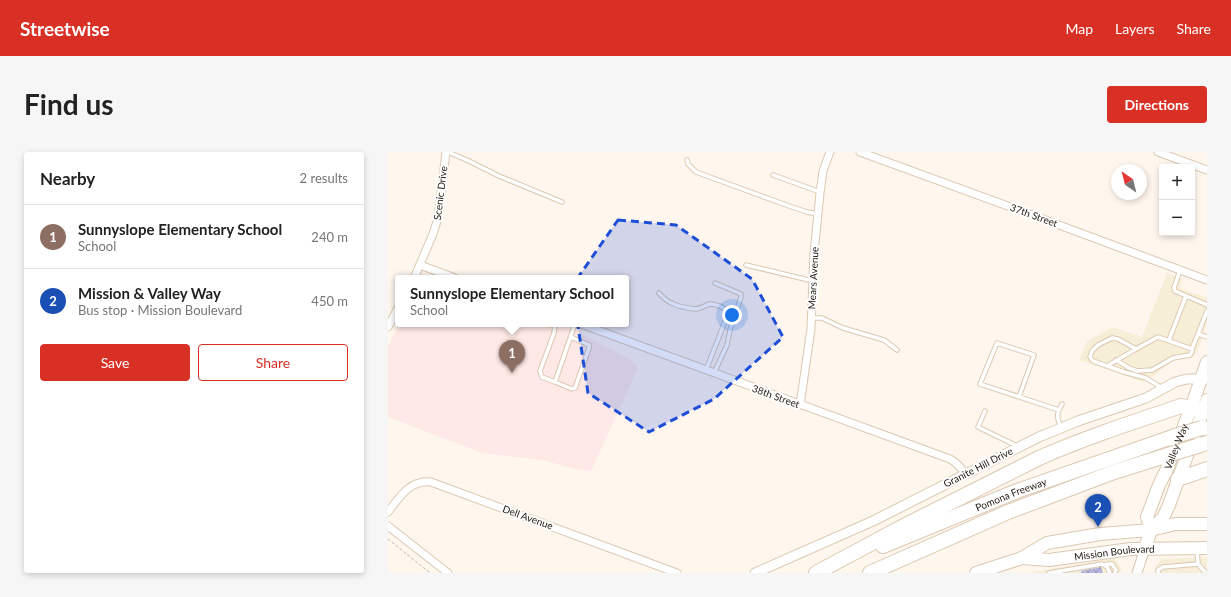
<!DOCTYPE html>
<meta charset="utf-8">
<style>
:root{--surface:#fff;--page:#f6f6f6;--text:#222;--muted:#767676;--line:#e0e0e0;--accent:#d93025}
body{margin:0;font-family:Lato,sans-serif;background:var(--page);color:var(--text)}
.controls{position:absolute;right:12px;top:12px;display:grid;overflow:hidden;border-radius:4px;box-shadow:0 2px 6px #0003}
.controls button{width:36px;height:36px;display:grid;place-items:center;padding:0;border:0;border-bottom:1px solid var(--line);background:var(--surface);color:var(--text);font:20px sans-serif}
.compass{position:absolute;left:723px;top:12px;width:36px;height:36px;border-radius:50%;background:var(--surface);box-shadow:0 2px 6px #0003;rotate:325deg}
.you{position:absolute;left:344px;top:163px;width:14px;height:14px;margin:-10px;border:3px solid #fff;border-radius:50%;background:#1a73e8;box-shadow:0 0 0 6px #1a73e833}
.badge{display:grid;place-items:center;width:26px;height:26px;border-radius:50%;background:var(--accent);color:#fff;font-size:13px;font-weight:700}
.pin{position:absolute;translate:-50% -33px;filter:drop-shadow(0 1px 2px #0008)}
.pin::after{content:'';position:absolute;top:21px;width:14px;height:12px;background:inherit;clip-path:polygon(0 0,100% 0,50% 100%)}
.popup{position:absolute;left:7px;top:123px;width:234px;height:52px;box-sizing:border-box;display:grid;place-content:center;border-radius:4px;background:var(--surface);filter:drop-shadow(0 1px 3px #0005);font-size:13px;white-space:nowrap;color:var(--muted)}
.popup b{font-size:15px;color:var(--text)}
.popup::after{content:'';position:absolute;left:50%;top:100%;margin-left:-8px;border:8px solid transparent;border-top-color:var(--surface)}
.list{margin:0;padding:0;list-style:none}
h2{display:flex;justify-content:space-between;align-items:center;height:52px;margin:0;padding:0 16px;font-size:17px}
h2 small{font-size:13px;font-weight:400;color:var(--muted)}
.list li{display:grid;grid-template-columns:26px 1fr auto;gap:12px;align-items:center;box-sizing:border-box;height:64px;padding:0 16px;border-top:1px solid var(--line)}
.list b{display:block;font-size:15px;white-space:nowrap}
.list p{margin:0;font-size:13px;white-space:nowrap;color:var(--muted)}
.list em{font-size:13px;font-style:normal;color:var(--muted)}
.actions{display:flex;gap:8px;padding:12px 16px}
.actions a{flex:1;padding:9px 0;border:1px solid var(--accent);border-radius:4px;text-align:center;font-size:14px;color:var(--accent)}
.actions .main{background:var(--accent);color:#fff}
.map{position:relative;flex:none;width:819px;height:421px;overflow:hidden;border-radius:4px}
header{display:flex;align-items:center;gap:24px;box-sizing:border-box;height:56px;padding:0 20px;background:var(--accent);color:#fff}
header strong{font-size:19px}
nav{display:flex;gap:22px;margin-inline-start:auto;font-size:14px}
.intro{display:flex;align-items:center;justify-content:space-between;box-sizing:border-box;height:96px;padding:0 24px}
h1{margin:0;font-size:28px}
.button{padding:10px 18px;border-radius:4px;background:var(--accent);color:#fff;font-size:14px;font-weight:700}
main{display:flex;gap:24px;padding:0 24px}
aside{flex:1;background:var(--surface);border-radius:4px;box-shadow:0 2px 6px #0003}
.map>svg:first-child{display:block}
.commercial{fill:#f7eed8}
.education{fill:#ffe9e7}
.building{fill:url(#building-cross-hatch)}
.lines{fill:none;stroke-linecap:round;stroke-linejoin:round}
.service-casing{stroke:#dbc8b2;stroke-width:5.5}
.minor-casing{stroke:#dbc8b2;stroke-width:9}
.tertiary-casing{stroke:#dbc8b2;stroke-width:11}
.primary-casing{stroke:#dbc8b2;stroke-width:14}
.motorway-casing{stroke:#dbc8b2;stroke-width:16}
.path{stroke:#bab2a9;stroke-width:1;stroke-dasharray:3 2;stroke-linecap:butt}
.service{stroke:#fff;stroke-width:3.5}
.minor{stroke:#fff;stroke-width:7}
.tertiary{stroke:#fff;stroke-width:9}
.primary{stroke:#fff;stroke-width:12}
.motorway{stroke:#fff;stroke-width:14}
.motorway-bridge-casing{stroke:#dbc8b2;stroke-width:16;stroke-linecap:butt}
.motorway-bridge{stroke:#fff;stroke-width:14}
.marked{fill:#1d4ed8;fill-opacity:0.2;stroke:#1d4ed8;stroke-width:3;stroke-dasharray:8 5;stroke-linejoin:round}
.labels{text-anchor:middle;stroke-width:4;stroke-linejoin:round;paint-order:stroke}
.street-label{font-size:10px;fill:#1e180f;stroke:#fff}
</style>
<header>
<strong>Streetwise</strong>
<nav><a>Map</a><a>Layers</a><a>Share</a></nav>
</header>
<div class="intro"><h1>Find us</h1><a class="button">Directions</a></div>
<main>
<aside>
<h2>Nearby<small>2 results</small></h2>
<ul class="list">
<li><span class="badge" style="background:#8d6e63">1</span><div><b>Sunnyslope Elementary School</b><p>School</p></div><em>240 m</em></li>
<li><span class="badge" style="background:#1a4fb4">2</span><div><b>Mission &amp; Valley Way</b><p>Bus stop · Mission Boulevard</p></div><em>450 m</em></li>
</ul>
<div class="actions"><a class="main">Save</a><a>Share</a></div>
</aside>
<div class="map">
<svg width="819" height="421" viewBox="0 0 819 421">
<defs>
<pattern id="building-cross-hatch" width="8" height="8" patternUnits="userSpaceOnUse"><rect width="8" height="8" fill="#b7b5de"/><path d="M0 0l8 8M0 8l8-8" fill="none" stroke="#9d9bbd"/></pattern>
</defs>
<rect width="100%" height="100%" fill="#fff7ee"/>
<path class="commercial" d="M779,121L795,127L792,136L819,146V173L811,195L806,204L802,206L785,208L768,222L755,230L691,208L699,189L725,175L754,185Z
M819,405V421H766L768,414L773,407Z
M726,406L734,417L732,421H639Z"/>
<path class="education" d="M11,172H174L194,180L197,184L245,209L249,215V218L206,313L203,318L199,319L183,316L154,308L94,301L0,265V195Z"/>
<path class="building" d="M713,415L715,421H693V419Z"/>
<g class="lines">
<defs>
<path id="service" d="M60,0L81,9L111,24L174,50
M299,8L300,12L308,20L401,54L419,60L430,62
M385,23L432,40
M358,113L425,129
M792,118L786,136L787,139L819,153
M271,141C281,153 292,155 307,157C313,157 317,153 322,152C327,152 337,155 339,160C339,163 338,165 338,167L318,218
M423,166H434L455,176L496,188L509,198
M151,172L167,173
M167,172L166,181L152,219L154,225L167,230L187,172
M810,182L819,185
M781,188L798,144
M728,208L741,216L749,219L764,218L785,206L802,203L804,200V197
M719,214L748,197
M326,221L339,193L342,178L353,145V142L327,131
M167,230L184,237L187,236L201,196V193L183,185
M774,236L758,226L736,220L705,209L702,205L704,199L710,193L724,186L730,187L748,197L770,185L804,197L819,159
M631,245L646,203L609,191L592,232L671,258
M597,259L590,275L629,294
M673,275C668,265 669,261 674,252
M810,412L818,421
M717,413L720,412H724L728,418L727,421
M661,421L714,412L719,415L722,421
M770,421V418L775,415L810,412L809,397"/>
<path id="minor" d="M472,0L636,60L819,128
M770,0L819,18
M32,113L67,126
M26,126L45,82L50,66L58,0
M193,172L562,307C569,311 573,315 577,322
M0,175L10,156
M412,253L423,177L426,101L432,41L435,19L442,0
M0,360C11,346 22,327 43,330L289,421
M0,374L60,421"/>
<path id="tertiary" d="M367,421L485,369L651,285L690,269L758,246L787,230L799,227H818
M749,421L757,396"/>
<g id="primary">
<path id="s1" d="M763,378L759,365L771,333L778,319L803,256L819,210"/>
<path d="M757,396L763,378L775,366L781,353L819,248"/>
<path id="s2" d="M634,406L661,408L743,397L819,396"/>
<path d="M588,421L634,406L659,391L712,382L763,378L787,372H819"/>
</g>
<g id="motorway">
<path d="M809,294L819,291"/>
<path d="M790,327L819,317"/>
<path id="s3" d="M495,394L629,339L787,284"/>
<path d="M428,421L512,376L651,306C694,287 739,272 784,257L793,254L815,258"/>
<path d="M482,421L620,360L726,320L780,303"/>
</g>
</defs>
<use href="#service" class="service-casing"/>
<use href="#minor" class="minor-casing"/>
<use href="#tertiary" class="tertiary-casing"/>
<use href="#primary" class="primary-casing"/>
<use href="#motorway" class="motorway-casing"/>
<path class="path" d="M0,387L42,421"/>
<use href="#service" class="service"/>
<use href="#minor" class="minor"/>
<use href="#tertiary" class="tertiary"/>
<use href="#primary" class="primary"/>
<use href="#motorway" class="motorway"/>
<defs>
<path id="motorway-bridge" d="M787,284L814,276
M780,303L809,294"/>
</defs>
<use href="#motorway-bridge" class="motorway-bridge-casing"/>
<use href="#motorway-bridge" class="motorway-bridge"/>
</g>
<path class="marked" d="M230,68L288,73L364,127L395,185L326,247L261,280L200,241L184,134Z"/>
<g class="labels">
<g class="street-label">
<text transform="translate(52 41) rotate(-83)" y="4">Scenic Drive</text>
<text transform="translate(646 63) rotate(20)" y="4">37th Street</text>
<text transform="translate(425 126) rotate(-87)" y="4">Mears Avenue</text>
<text transform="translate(388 244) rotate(20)" y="4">38th Street</text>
<text dy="4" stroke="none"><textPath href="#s1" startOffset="90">Valley Way</textPath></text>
<text transform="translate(590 315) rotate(-27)" y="4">Granite Hill Drive</text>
<text dy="4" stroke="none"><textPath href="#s3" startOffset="138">Pomona Freeway</textPath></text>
<text transform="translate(140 365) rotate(20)" y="4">Dell Avenue</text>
<text dy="4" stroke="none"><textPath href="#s2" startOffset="93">Mission Boulevard</textPath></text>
</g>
</g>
</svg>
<div class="controls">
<button>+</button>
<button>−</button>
</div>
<svg class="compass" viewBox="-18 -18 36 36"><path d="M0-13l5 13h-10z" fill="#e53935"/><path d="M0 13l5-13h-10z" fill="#767676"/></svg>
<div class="you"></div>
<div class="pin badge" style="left:124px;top:221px;background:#8d6e63">1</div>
<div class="popup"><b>Sunnyslope Elementary School</b>School</div>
<div class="pin badge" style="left:710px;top:375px;background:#1a4fb4">2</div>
</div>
</main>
